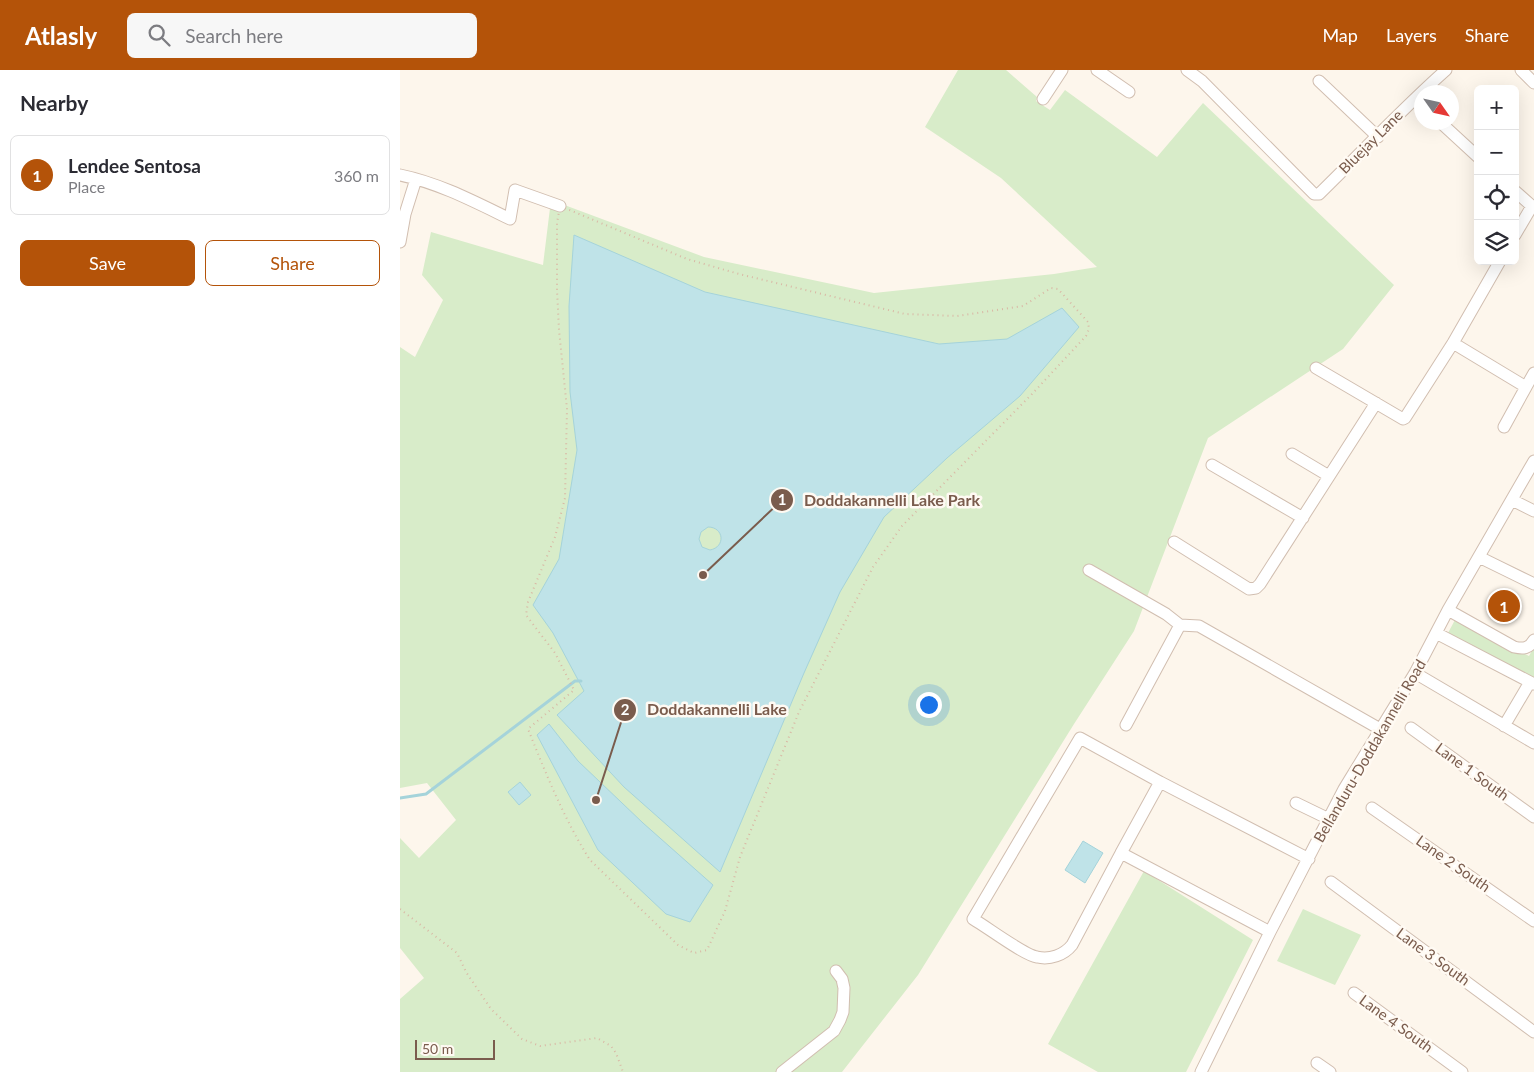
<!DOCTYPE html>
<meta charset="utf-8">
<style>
:root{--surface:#fff;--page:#f7f7f7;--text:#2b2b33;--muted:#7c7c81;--line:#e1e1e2;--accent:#b45309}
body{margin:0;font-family:Lato,sans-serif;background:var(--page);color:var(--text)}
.controls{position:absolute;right:15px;top:15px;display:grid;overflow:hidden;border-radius:8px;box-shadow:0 5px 20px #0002}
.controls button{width:45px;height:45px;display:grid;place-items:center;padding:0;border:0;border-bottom:1px solid var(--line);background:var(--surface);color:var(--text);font:25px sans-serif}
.compass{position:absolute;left:1014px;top:15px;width:45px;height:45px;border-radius:50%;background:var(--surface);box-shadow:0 5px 20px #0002;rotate:124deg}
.scale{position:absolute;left:15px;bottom:12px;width:80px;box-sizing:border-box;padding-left:5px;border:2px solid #7a5c4d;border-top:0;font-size:14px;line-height:18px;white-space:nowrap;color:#7a5c4d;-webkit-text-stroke:4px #fffaf3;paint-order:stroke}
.you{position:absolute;left:528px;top:634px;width:18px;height:18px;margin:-12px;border:4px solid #fff;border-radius:50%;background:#1a73e8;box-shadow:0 0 0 8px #1a73e833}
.badge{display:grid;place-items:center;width:32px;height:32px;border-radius:50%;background:var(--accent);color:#fff;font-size:16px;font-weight:700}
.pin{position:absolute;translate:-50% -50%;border:2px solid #fff;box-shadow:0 1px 5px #0006}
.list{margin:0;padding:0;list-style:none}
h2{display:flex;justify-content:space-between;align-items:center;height:65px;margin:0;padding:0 20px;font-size:21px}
h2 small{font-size:16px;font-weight:400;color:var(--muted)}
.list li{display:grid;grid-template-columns:32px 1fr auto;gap:15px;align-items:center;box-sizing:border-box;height:80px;margin:0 10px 10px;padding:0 10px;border:1px solid var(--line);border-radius:8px}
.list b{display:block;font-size:19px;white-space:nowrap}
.list p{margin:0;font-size:16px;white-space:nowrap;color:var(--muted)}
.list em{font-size:16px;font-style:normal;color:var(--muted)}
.actions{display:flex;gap:10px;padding:15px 20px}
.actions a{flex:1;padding:11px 0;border:1px solid var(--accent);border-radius:8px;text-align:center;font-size:18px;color:var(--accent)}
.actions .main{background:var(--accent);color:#fff}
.icon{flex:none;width:28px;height:28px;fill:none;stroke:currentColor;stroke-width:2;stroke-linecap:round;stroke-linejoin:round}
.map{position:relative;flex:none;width:1134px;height:1002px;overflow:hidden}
header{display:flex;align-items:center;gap:30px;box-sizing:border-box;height:70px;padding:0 25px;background:var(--accent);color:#fff}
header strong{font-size:24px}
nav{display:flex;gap:28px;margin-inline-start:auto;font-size:18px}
.search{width:350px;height:45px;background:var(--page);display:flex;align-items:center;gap:12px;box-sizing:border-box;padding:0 18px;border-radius:8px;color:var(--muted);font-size:19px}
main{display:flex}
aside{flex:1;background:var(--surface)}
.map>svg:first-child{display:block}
.green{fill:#d8ecc9}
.water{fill:#bfe3e8;stroke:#a5d3da;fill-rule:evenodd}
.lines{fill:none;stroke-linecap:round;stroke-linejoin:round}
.stream{stroke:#a5d3da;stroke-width:3}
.minor-casing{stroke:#d1beb0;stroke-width:13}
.path{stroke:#d9b8a5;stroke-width:2;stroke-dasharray:1 4;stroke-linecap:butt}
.minor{stroke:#fff;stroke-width:11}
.labels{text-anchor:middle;stroke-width:5;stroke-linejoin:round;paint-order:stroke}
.street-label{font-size:15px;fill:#7a5c4d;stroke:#fffaf3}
.leader{fill:none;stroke:#7a5c4d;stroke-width:2}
.callout-dot{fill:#7a5c4d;stroke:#fffaf3;stroke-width:2}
.mark-label{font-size:15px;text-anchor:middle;font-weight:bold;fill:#fff}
.callout-label{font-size:16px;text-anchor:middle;font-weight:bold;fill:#7a5c4d;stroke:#fffaf3;stroke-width:5;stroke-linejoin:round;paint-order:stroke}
</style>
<header>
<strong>Atlasly</strong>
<div class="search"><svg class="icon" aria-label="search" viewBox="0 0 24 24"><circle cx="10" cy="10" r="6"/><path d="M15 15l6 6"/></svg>Search here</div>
<nav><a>Map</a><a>Layers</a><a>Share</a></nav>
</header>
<main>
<aside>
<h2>Nearby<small></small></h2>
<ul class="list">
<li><span class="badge">1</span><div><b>Lendee Sentosa</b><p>Place</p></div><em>360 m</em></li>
</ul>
<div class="actions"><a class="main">Save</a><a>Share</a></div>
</aside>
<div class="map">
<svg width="1134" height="1002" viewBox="0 0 1134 1002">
<rect width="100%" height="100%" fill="#fdf6ec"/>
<path class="green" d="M558,0H606L637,27L636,31L650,40L665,20L757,87L803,33L994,215L943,279L808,368L734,561L674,654L518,905L442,1002H0V929L24,908L0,878V768L19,788L56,750L27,713L0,718V277L15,287L43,230L22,205L31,162L143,195L151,130L304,187L474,223L654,204L697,197L601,108L525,57Z
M1056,548L1129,586L1134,577V608L1048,563Z
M744,801L853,870L786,1002H698L648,974Z
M903,839L961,865L935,915L877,891Z"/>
<path class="water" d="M174,165L305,222L539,274L607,269L662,238L679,257L620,326L547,388L484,447L440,522L404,603L320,802L224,717L157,645L184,621L153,563L133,535L159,489L177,380L170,322L169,236ZM308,457C324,457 326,477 310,480L302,477L299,469L301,462Z
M149,654L178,691L243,753L313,815L290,852L266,844L198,780L137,665Z
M120,712L131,725L119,735L108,722Z
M683,771L703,783L685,813L665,800Z"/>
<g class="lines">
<path class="stream" d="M0,728L26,724L175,611H181"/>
<defs>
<path id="minor" d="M697,0L729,22
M787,0L802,11L914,124H919C961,83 1002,39 1046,0
M1121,0L1134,13
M919,11L978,67
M643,29L662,0
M1040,52L1078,87
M0,105C39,113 75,132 110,149L115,120L160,136
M1115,121L1134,138
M1115,165L1132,136
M0,172L5,144L16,109
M1053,273L1126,317L1134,303
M916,298L1003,349L1005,348L1053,273L1100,191
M1104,357L1126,317
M892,384L929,406
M812,395L903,448
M1112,430L1134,441
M774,472L849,519L856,518L860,514L976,333
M1079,487L1134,514
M689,500L766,544L780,555
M1048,540L1114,577C1123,579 1129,579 1134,570
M1036,563L1134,614
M1015,603L1134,673
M726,655L780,555L799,556L980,659
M1104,656L1130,612
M1011,658L1134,747
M896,733L929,749
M972,738L1134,851
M721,783L760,712
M931,812L1134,962
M870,862L721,783L672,875C664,885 650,890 637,887C624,885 587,857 573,849L680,668L760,712L909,789
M954,923L1062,1002
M917,993L930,1002
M382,1002L434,961L440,950L443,942L444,918L442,909L436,901
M801,1002L870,862L944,719L1015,603L1048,540L1134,391"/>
</defs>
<use href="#minor" class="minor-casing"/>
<path class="path" d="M160,136L287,189L339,204L505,244L557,246L623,236L651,218L658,219L688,252L689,259L686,266L632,324L502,456L473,497L399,642L340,787L325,841L307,880L294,883L278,875L190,790C164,749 146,704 128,659L174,620L155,583L126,545L128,532L155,467L165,428L167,339L159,260L157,220V153Z
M0,839L57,883L66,902L91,939L122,969L140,976L197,968L211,976L216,983L223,1002"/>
<use href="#minor" class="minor"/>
</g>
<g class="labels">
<g class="street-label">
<text transform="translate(971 72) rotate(-45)" y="5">Bluejay Lane</text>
<text transform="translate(970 681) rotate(-60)" y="5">Bellanduru-Doddakannelli Road</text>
<text transform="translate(1072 702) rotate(36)" y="5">Lane 1 South</text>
<text transform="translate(1053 794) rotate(35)" y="5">Lane 2 South</text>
<text transform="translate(1033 887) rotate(36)" y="5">Lane 3 South</text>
<text transform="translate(996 954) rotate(36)" y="5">Lane 4 South</text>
</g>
</g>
<path class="leader" d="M303 505L382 430M196 730L225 640"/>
<g class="callout-dot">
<circle cx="303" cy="505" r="5"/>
<circle cx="196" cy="730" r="5"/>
<circle cx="382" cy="430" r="12"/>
<circle cx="225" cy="640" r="12"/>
</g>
<g class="mark-label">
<text x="382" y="435">1</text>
<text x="225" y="645">2</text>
</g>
<g class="callout-label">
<text x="492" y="436">Doddakannelli Lake Park</text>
<text x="317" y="645">Doddakannelli Lake</text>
</g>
</svg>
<div class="controls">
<button>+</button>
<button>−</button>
<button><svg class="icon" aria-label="locate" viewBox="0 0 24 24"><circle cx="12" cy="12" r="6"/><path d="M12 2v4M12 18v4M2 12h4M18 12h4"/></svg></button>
<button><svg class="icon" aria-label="layers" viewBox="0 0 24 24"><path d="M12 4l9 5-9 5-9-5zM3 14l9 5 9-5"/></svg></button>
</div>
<svg class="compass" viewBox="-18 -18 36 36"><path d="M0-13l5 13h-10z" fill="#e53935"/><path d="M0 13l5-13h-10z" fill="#7c7c81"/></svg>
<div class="scale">50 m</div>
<div class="you"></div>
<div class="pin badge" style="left:1104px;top:536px">1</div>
</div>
</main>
